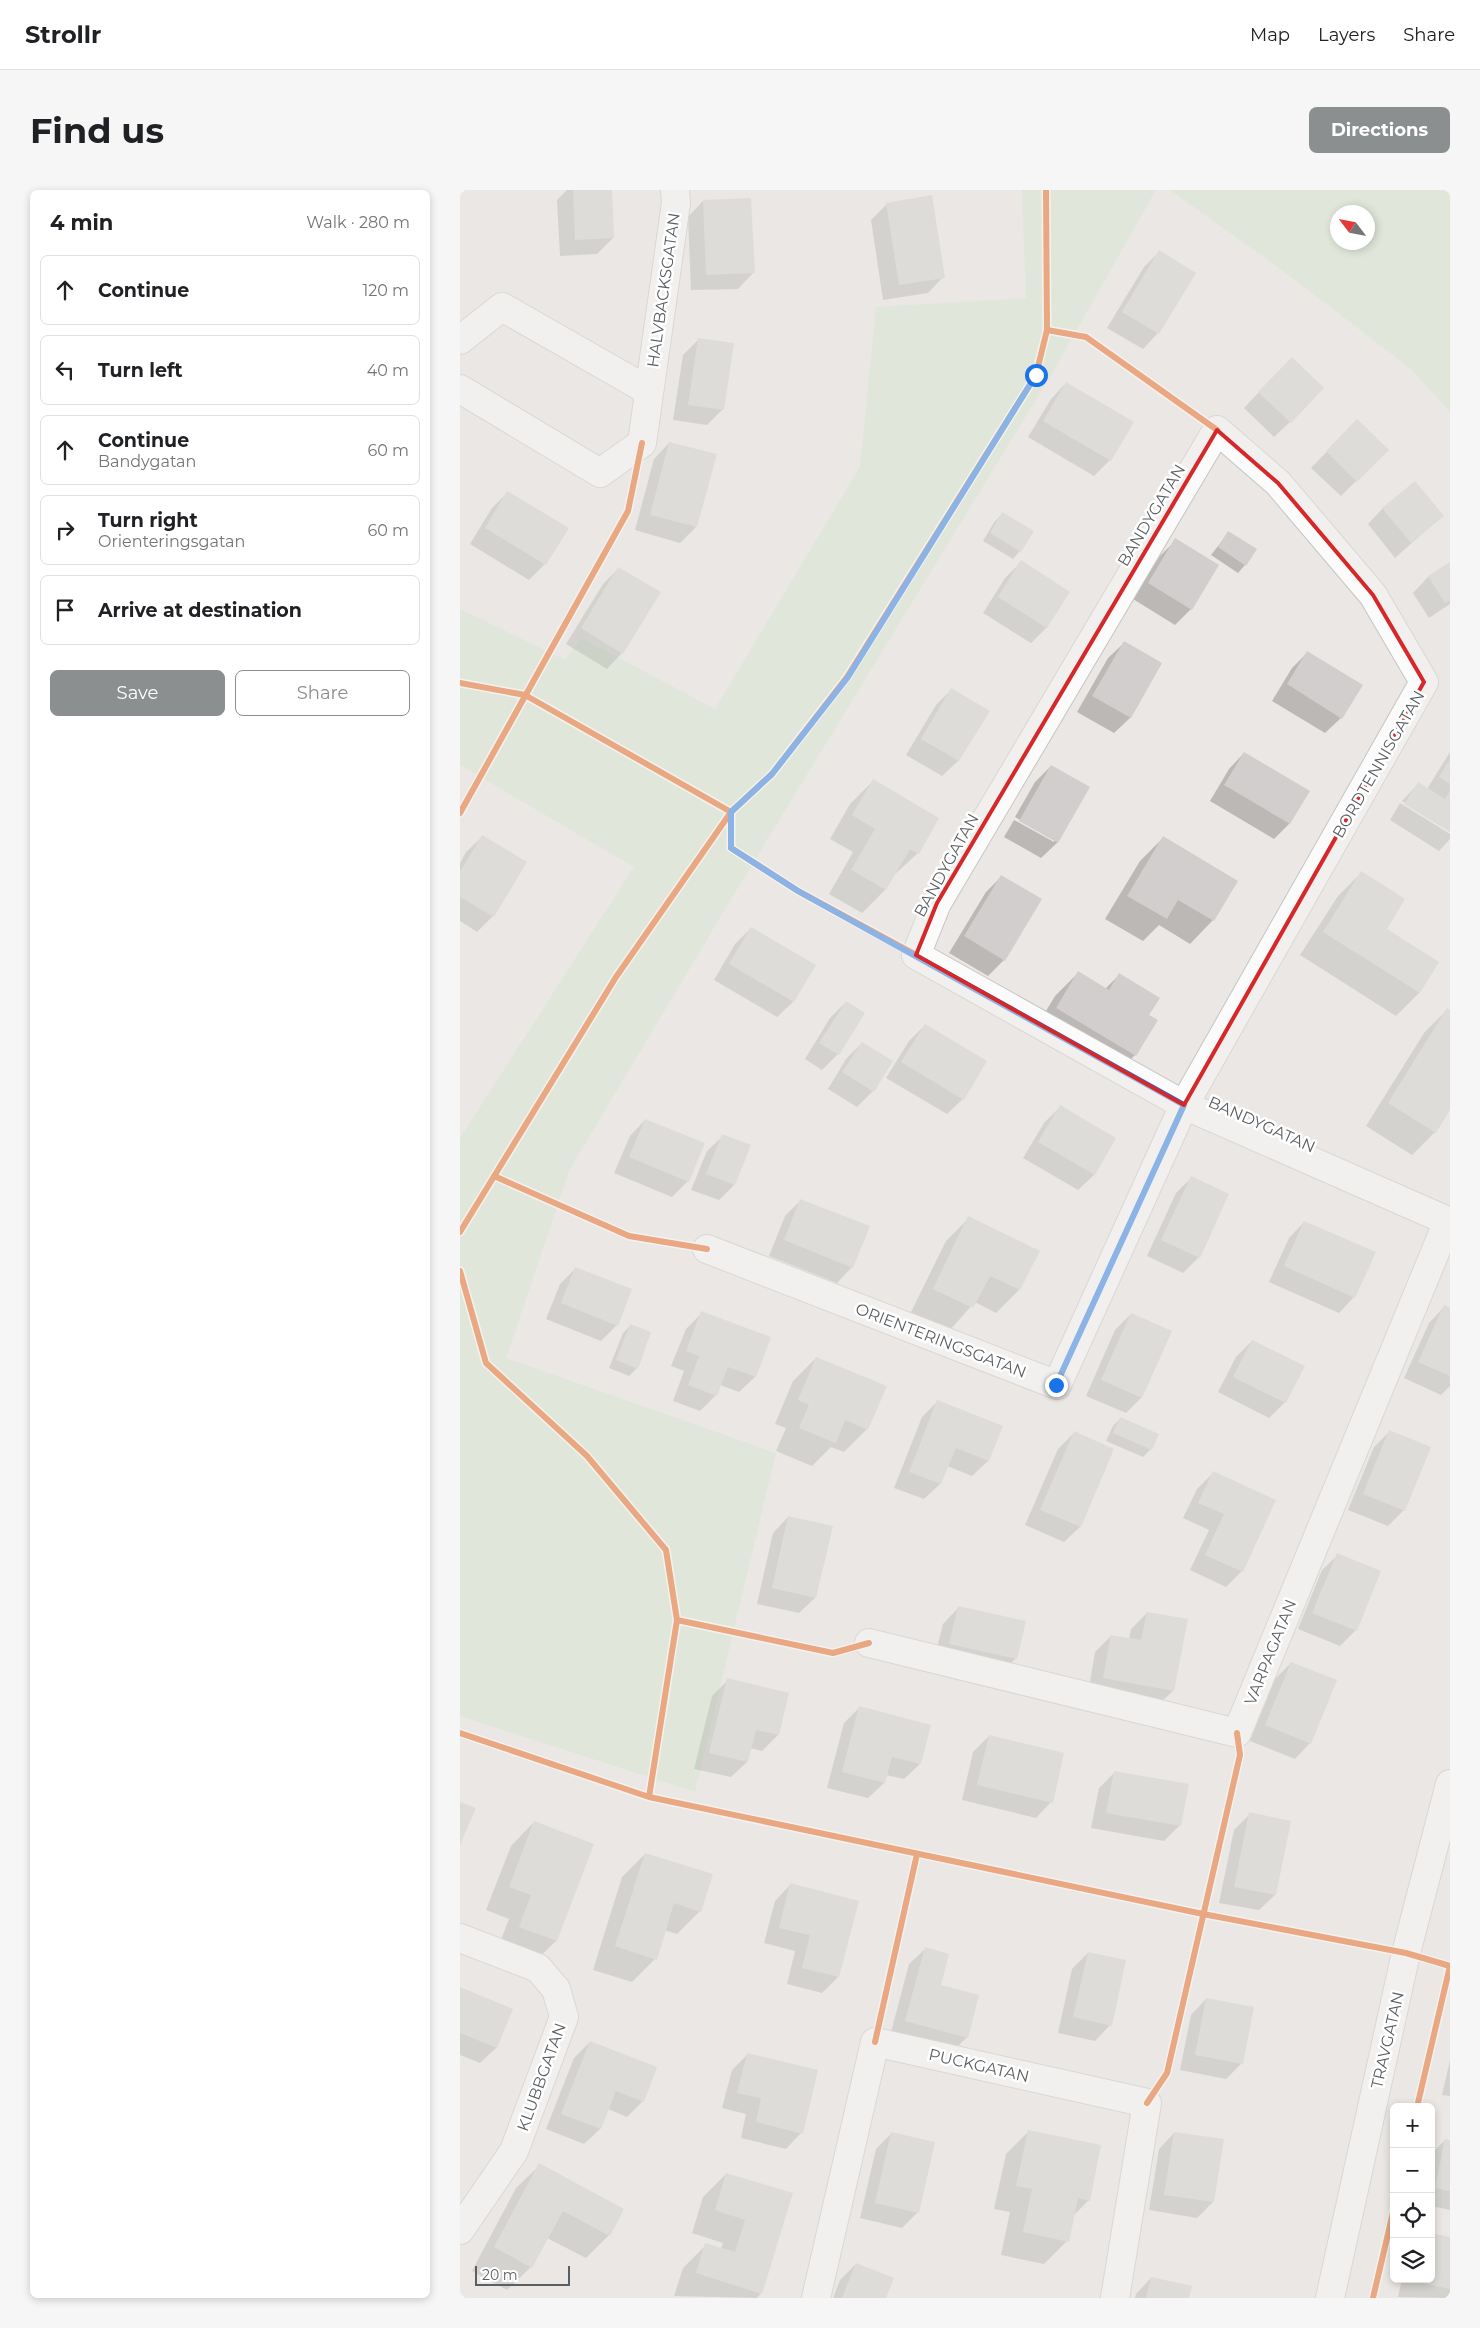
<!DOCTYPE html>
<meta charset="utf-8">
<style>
:root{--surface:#fff;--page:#f6f6f6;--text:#202124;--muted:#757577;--line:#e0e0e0;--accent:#8c8f90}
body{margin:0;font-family:Montserrat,sans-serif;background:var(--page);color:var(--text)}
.controls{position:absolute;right:15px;bottom:15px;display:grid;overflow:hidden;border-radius:8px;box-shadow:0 2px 8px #0003}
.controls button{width:45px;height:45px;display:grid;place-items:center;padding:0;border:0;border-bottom:1px solid var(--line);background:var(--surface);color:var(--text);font:25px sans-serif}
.compass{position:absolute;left:870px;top:15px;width:45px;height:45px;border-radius:50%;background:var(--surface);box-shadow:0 2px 8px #0003;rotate:302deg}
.scale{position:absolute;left:15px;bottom:12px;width:95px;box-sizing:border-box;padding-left:5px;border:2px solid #5a5f63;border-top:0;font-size:14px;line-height:18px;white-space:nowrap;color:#5a5f63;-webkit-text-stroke:4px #fff;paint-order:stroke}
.stop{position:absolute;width:15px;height:15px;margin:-11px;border:4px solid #1a73e8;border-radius:50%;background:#fff}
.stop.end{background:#1a73e8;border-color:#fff;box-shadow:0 1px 5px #0008}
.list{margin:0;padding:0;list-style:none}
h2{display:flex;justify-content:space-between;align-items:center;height:65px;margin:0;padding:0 20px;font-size:21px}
h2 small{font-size:16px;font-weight:400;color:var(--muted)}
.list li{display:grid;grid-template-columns:32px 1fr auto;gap:15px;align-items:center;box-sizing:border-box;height:70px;margin:0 10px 10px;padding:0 10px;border:1px solid var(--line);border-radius:8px}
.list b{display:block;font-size:19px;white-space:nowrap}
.list p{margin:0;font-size:16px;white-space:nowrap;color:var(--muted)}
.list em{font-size:16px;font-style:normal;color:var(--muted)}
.actions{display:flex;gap:10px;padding:15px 20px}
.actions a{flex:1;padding:11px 0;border:1px solid var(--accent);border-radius:8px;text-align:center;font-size:18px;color:var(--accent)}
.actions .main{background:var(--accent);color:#fff}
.icon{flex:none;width:28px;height:28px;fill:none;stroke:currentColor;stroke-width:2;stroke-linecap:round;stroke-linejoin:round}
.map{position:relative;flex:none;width:990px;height:2108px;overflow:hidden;border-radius:8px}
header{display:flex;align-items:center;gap:30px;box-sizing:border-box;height:70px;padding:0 25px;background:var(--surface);border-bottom:1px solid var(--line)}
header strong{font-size:24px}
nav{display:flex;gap:28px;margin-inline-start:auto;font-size:18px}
.intro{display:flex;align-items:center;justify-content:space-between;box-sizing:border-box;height:120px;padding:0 30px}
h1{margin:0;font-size:35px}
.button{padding:12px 22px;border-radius:8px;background:var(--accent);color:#fff;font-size:18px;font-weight:700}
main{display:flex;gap:30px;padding:0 30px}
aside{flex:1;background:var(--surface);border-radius:8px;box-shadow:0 2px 8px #0003}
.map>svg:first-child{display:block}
.green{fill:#d5e7ce;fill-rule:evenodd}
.shadow{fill:#0003}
.building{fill:#d1cecd}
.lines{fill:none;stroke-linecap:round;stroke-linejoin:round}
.minor-casing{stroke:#c4c5c4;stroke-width:30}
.minor{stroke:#fcfbfb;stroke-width:28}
.cycleway-casing{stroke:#fff;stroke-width:9}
.cycleway{stroke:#e8590c;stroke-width:6}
.route{stroke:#1a73e8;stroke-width:6}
.marked{fill:none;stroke:#d62828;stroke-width:4;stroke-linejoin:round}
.labels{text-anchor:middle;stroke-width:5;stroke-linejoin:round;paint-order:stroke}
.street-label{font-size:16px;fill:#5a5f63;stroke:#fff}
</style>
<header>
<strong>Strollr</strong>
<nav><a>Map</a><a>Layers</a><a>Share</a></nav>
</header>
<div class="intro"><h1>Find us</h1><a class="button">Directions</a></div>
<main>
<aside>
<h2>4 min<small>Walk · 280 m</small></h2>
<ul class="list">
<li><svg class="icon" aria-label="ahead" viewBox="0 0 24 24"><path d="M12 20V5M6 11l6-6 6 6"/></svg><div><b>Continue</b></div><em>120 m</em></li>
<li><svg class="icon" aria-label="left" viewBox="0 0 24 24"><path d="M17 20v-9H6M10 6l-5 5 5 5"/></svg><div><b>Turn left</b></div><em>40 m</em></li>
<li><svg class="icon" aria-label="ahead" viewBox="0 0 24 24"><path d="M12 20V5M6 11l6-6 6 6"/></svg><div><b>Continue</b><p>Bandygatan</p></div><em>60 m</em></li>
<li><svg class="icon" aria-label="right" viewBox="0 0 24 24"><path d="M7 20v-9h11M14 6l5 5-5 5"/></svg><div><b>Turn right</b><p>Orienteringsgatan</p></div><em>60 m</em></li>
<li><svg class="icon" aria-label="arrive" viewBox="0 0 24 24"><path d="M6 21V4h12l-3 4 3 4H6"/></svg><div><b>Arrive at destination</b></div></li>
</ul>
<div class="actions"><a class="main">Save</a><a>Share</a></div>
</aside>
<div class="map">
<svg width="990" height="2108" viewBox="0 0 990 2108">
<rect width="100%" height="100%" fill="#eae7e4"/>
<path class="green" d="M562,0H696L594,180L271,709L110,979L46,1168L316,1263L235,1602L0,1526V948L174,677L0,575V419L105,470L121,448L255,519L400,277L416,117L566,108Z
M710,0H990V222L950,178L819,78ZM878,22H908V52H878Z"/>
<path class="shadow" d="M107,0H151L153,48L137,64L100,66L97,10Z
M243,11L293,83L278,99L231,100L228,27Z
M427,14L483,87L468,103L423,110L411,30Z
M699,62L698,143L683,159L647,138L684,77Z
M239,149L263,219L247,235L213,230L223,165Z
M816,184L830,232L814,247L784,218Z
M606,193L672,233L650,270L634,286L568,247L591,209Z
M881,247L927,260L881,306L851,278Z
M209,253L255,265L236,337L220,353L175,340L194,269Z
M47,303L85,374L69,390L10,354L32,318Z
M923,318L982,326L935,368L908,334Z
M542,324L560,361L553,369L523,351L535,331Z
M769,342L785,375L778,383L751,365Z
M716,350L731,419L715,435L673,409L700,366Z
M561,372L608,402L586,438L571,453L523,423L545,388Z
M990,373V414L969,428L953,403L968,387Z
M159,378L162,463L147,479L106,454L143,394Z
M664,453L701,474L670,528L654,543L617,522L648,468Z
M848,462L881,528L865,543L812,511L832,478Z
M492,499L528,521L498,571L482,586L446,565L476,515Z
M990,562V641L942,611L958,594L967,599Z
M784,563L848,602L829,634L814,649L750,611L769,579Z
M591,576L628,597L597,653L581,668L544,647L554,630L594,652V650L555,627L575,592Z
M413,591L478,629L458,663L433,686L425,700L402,723L369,704L393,662L370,649L390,614Z
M940,613L990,644V649L979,661L930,630Z
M22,647L33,726L17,742L0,731V673L6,662Z
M703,648L753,730L730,754L699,735L683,751L645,729L680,671Z
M901,683L925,739L978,772L959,803L936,826L840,765L878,706Z
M542,686L544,770L528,786L489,763L526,702Z
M291,738L354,776L333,812L317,827L254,790L275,754Z
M618,783L645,799L659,785L688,825L675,865L652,888L574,841L595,806Z
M386,812L404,823L378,864L362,880L345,869L370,828Z
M987,820L990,822V918L975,942L952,965L906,936L964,843Z
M465,835L503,909L487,924L426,888L449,851Z
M402,853L431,872L413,901L397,917L368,899L386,869Z
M600,917L654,949L634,985L618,1000L563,968L584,933Z
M185,930L243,954L228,991L212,1007L154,983L170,946Z
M263,946L274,995L259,1010L231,1000L247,961Z
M731,988L739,1067L723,1083L687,1066L716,1003Z
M340,1011L392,1077L377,1093L309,1066L325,1026Z
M509,1028L578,1061L559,1100L536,1123L515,1112L489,1141L451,1122L486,1051Z
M844,1032L894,1107L879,1123L809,1092L829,1048Z
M116,1078L157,1135L141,1151L86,1129L100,1094Z
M984,1117L990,1119V1196L981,1205L944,1188L969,1133Z
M242,1123L309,1148L295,1187L279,1202L260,1195L256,1205L240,1221L213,1211L224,1181L211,1176L226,1139Z
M671,1124L681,1208L666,1223L626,1206L655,1140Z
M170,1136L177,1178L169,1186L149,1178L163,1143Z
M792,1151L843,1177L825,1212L809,1228L758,1202L776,1167Z
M356,1168L407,1239L384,1262L371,1257L352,1276L316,1261L326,1238L315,1234L333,1191Z
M478,1211L542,1236L528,1271L512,1286L487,1276L480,1294L464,1309L434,1298L462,1227Z
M661,1228L691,1259L683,1267L646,1251L653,1236Z
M929,1242L944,1320L928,1336L888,1320L914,1257Z
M614,1243L653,1260L620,1337L604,1352L565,1335L598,1259Z
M753,1283L782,1381L766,1397L730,1380L749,1340L723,1328L737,1299Z
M328,1327L355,1408L339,1423L297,1414L313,1343Z
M878,1365L896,1440L880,1456L838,1439L862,1380Z
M498,1418L556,1468L540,1484L474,1470L483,1434Z
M687,1423L713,1501L697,1516L628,1504L635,1462L651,1446L669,1449L671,1439Z
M831,1473L850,1553L835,1569L790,1551L815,1489Z
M268,1490L318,1545L302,1561L290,1558L287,1572L271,1587L234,1579L252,1506Z
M400,1517L460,1574L444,1589L426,1585L424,1593L408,1608L367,1598L384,1533Z
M529,1546L591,1612L576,1628L502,1610L513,1562Z
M655,1582L720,1635L704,1651L631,1638L639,1598Z
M790,1624L815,1705L799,1720L759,1713L774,1640Z
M74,1632L132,1654L96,1751L72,1774L37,1760L49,1729L26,1720L51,1656Z
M185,1664L240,1721L217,1744L204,1740L195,1769L172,1792L133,1780L162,1687Z
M330,1695L397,1712L378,1787L362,1803L327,1794L335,1761L304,1753L315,1711Z
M465,1759L480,1796L507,1847L491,1863L430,1846L449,1774Z
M628,1763L650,1835L635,1851L598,1843L612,1779Z
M0,1798L52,1819L36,1858L20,1873L0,1865Z
M746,1809L781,1874L766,1889L720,1880L731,1825Z
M130,1852L183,1911L167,1927L148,1919L140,1939L124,1954L86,1939L114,1868Z
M288,1864L341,1943L326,1959L281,1948L286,1924L262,1918L272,1880Z
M990,1870V1906L982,1905Z
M569,1941L629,2010L613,2026L607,2051L584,2074L541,2065L550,2022L534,2019L546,1964Z
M432,1943L458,2022L442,2038L400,2028L416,1959Z
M714,1943L753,2012L737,2028L689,2020L699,1959Z
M985,1950L990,1951V2020L971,2016V1964Z
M80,1975L149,2045L126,2068L87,2048L71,2077L47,2100L12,2081L56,1998Z
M266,1984L332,2004L301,2103L297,2108L214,2106L223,2078L246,2055L261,2059L263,2053L232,2043L243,2007Z
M990,2048V2104L986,2108L938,2107L942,2089H971Z
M396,2074L425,2108H373L380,2090Z
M691,2088L728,2108H675L676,2104Z"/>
<path class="building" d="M113,0H152L154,48L115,50Z
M472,5L485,88L439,95L426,13Z
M291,8L295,83L246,85L243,10Z
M699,60L736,83L699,144L662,122Z
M238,148L274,153L264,220L228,215Z
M832,167L864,198L831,233L798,202Z
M606,192L674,232L651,271L583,231Z
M897,229L929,260L897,292L866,261Z
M209,252L257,264L237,337L190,325Z
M955,291L984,326L951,353L922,318Z
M47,301L109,338L86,375L25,338Z
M542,322L574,341L561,362L530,343Z
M768,341L797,359L786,376L758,357Z
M715,348L759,375L732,420L688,393Z
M561,370L610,402L587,438L538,407Z
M990,372V410L985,413L968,386Z
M158,377L201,402L163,464L121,438Z
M664,451L702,473L671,528L632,506Z
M847,461L903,495L882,529L827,494Z
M491,498L530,521L499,571L461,549Z
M784,562L850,601L830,634L764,595Z
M990,569V594L979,587Z
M591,575L630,597L598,653L559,631Z
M413,589L479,628L459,664L450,659L426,700L391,680L415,639L392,625Z
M958,592L985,609L990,601V642L944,614Z
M22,645L67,672L34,727L0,707V682Z
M703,646L778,691L754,731L718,710L707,729L667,706Z
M901,681L945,709L927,739L979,772L960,803L863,742Z
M541,685L582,709L545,771L504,746Z
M291,737L356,775L334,812L269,774Z
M618,781L649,800L659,783L700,808L689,825L698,830L676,866L596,818Z
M386,811L405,823L379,865L359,853Z
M987,818L990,820V920L976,943L928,913Z
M465,834L527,871L504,910L441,872Z
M402,852L433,871L414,902L382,882Z
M600,915L656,948L635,985L578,952Z
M185,929L245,953L229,992L169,967Z
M262,944L291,955L275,995L246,984Z
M731,986L769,1004L740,1068L701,1050Z
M340,1009L410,1036L393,1078L324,1050Z
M508,1026L580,1061L560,1100L530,1086L513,1118L473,1099Z
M844,1031L916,1062L895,1108L824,1076Z
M115,1077L172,1099L158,1136L101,1113Z
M984,1115L990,1118V1186L958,1172Z
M241,1121L311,1147L296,1187L268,1177L257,1206L228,1195L239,1166L226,1161Z
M671,1123L712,1141L682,1208L641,1190Z
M170,1134L191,1142L178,1179L156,1170Z
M792,1150L845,1176L826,1213L773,1187Z
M356,1167L427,1196L408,1240L385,1230L376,1253L339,1238L349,1215L338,1210Z
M477,1210L543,1236L529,1271L496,1258L481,1294L449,1282Z
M660,1227L699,1244L692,1260L653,1243Z
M929,1240L971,1257L945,1321L903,1304Z
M614,1241L654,1259L621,1337L580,1320Z
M753,1281L816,1310L783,1382L745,1365L764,1324L738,1313Z
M328,1326L373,1336L356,1408L312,1398Z
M877,1363L921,1381L897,1441L852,1423Z
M498,1416L566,1431L557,1469L489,1454Z
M687,1422L728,1429L714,1501L643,1488L651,1445L681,1450Z
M831,1472L877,1490L851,1554L805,1535Z
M267,1488L329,1503L319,1545L296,1540L288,1572L249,1563Z
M399,1516L471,1535L461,1574L432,1567L425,1593L382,1582Z
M529,1545L604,1563L593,1613L517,1595Z
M654,1581L729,1594L721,1636L646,1623Z
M0,1612L16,1618L0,1655Z
M789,1622L831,1631L816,1705L774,1697Z
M74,1631L134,1654L97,1751L59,1737L71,1705L49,1697Z
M185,1663L253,1684L241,1722L214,1713L197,1770L155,1756Z
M330,1693L399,1711L379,1787L342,1778L350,1745L319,1738Z
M465,1757L489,1764L481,1795L519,1805L508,1848L445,1831Z
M628,1762L666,1770L652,1836L613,1827Z
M0,1797L53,1819L37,1858L0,1843Z
M746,1808L794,1817L783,1874L735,1865Z
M130,1851L197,1877L184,1912L156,1901L141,1939L101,1924Z
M287,1863L358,1880L343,1944L296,1932L301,1908L277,1903Z
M568,1940L641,1955L630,2011L618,2008L609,2052L563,2042L572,1999L556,1996Z
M431,1942L475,1952L459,2023L415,2013Z
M714,1942L764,1949L754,2012L704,2005Z
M985,1949L990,1950V2001L975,1998Z
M79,1973L164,2019L150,2046L103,2021L72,2078L34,2057Z
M266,1983L333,2003L302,2104L236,2083L245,2053L275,2062L285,2030L255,2020Z
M971,2043L990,2047V2099L953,2091V2089H971Z
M396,2073L434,2088L426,2108H382Z
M691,2087L732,2096L729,2108H686Z"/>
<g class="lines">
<defs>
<path id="minor" d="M0,150L42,117L189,201
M0,199L140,283L182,253L216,13L215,0
M247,1059L597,1195L724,915L964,492L913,405L818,293L757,240L477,713L456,765L724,915L990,1032
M409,1453L777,1543L988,1031
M0,1748L78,1778L96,1799L104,1827L54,1961L0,2040
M356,2108L415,1852L687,1913L655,2108
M870,2108L946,1763L990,1594"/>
</defs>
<use href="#minor" class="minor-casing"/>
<use href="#minor" class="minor"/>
<defs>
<path id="cycleway" d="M587,140L626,147L757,240
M0,493L65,505L271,622V658L338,701L456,765
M0,623L168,321L182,253
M34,986L169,1046L247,1059
M0,1042L156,787L271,622L312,584L387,487L576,185L587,140L586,0
M0,1081L26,1173L127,1266L206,1360L217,1430L189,1607
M217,1430L373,1463L409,1453
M0,1543L189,1607L743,1724L946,1763L990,1776
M415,1852L457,1664
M687,1913L707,1883L780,1565L777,1543
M957,1917L990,1776
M913,2108L934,2018"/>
</defs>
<use href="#cycleway" class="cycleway-casing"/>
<use href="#cycleway" class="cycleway"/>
</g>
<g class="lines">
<path class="route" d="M576,185L388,487L312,584L271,622V658L338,701L724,915L596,1195"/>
</g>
<path d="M0 0H990V2108H0ZM757,240L818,293L913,405L964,492L724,915L456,765L477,713Z" fill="#eae7e4" fill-opacity=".55" fill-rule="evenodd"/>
<path class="marked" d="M757,240L818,293L913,405L964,492L724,915L456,765L477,713Z"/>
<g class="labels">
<g class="street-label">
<text transform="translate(203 100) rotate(-82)" y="6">HALVBACKSGATAN</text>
<text transform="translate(691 325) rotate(-59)" y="6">BANDYGATAN</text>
<text transform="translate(918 574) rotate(-60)" y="6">BORDTENNISGATAN</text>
<text transform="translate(486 675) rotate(-61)" y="6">BANDYGATAN</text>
<text transform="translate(802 934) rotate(24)" y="6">BANDYGATAN</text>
<text transform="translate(481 1150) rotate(21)" y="6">ORIENTERINGSGATAN</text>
<text transform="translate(810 1462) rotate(-68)" y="6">VARPAGATAN</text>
<text transform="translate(927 1850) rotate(-77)" y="6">TRAVGATAN</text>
<text transform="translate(519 1875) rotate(13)" y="6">PUCKGATAN</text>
<text transform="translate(81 1887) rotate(-70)" y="6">KLUBBGATAN</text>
</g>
</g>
</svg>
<div class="controls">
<button>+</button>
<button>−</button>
<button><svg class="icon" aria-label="locate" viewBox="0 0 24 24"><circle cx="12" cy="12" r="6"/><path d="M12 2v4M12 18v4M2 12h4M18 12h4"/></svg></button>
<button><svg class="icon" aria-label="layers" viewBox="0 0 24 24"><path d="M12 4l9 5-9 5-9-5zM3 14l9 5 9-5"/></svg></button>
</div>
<svg class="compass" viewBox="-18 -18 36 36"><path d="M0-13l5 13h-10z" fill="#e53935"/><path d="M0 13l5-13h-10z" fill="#757577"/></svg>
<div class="scale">20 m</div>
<div class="stop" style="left:576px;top:185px"></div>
<div class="stop end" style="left:596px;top:1195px"></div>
</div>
</main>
